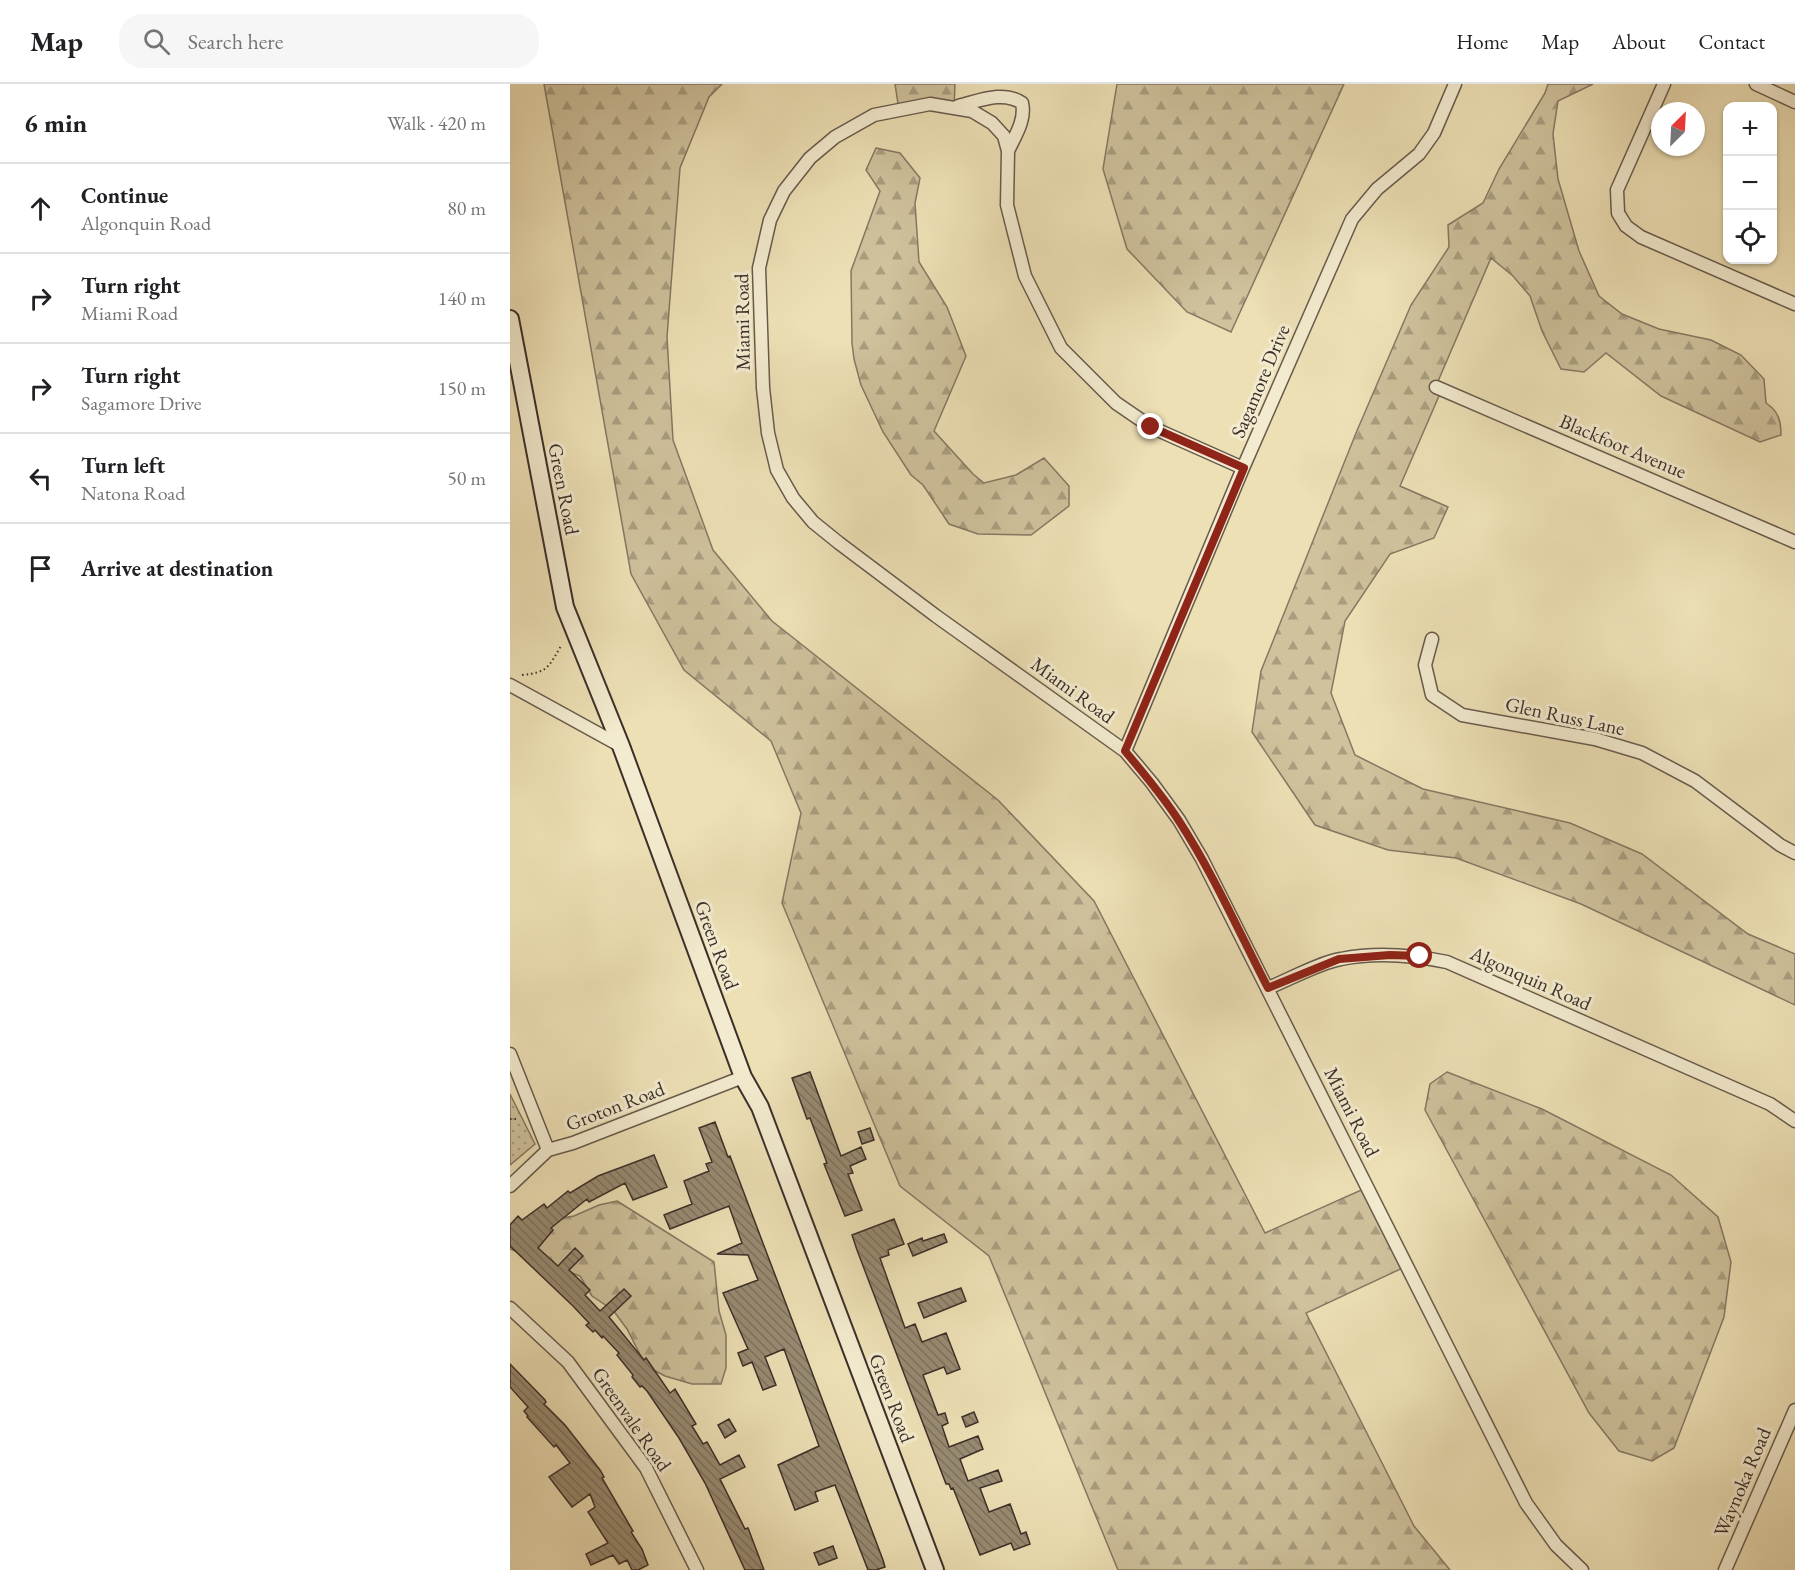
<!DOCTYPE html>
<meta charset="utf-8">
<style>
:root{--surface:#fff;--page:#f6f6f6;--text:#202124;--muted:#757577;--line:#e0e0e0}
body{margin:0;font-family:"EB Garamond",serif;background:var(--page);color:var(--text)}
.controls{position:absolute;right:18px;top:18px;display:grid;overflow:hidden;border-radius:12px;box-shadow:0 2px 4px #0004}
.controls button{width:54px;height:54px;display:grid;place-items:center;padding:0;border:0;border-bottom:2px solid var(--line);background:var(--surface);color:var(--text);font:30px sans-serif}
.compass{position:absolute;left:1141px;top:18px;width:54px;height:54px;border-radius:50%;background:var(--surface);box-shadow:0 2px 4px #0004;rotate:24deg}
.stop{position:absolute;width:18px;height:18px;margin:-14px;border:4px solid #8f2418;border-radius:50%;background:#fff}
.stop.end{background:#8f2418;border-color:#fff;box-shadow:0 2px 6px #0008}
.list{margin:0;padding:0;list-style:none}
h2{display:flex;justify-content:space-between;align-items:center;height:78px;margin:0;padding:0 24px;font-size:26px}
h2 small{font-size:20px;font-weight:400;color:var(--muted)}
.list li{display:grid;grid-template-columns:39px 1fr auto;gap:18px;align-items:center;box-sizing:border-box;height:90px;padding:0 24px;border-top:2px solid var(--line)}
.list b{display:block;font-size:22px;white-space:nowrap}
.list p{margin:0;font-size:20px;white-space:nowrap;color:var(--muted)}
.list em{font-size:20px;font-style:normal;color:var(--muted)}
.icon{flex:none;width:33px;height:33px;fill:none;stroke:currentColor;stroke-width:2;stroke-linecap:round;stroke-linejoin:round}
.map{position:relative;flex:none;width:1285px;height:1486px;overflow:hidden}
header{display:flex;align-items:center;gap:36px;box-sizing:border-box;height:84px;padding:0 30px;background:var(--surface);border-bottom:2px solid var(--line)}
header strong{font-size:28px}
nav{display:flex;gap:33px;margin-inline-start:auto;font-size:21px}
.search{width:420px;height:54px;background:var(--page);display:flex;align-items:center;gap:15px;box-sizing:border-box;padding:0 21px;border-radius:24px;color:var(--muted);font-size:22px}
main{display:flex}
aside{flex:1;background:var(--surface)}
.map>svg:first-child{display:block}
.forest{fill:url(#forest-firs);stroke:#867864;stroke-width:1.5}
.park{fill:url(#park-dots);stroke:#867864;stroke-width:1.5}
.building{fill:url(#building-back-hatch);stroke:#3c2f2a;stroke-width:1.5}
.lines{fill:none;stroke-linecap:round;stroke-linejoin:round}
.minor-casing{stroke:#685b4d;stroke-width:15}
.secondary-casing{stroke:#3c2f2a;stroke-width:20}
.path{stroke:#3c2f2a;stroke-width:2;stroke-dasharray:1.5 3;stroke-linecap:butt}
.minor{stroke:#f3ebcf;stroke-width:12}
.secondary{stroke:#f3ebcf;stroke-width:16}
.route{stroke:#8f2418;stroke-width:8}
.labels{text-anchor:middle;stroke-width:6;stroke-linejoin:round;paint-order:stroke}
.street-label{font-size:20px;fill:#3c2f2a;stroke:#f3ebcf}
</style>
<header>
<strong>Map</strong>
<div class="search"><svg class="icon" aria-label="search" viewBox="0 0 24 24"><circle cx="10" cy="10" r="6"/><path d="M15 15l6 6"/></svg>Search here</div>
<nav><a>Home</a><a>Map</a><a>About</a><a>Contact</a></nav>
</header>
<main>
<aside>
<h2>6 min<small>Walk · 420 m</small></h2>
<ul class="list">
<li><svg class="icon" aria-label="ahead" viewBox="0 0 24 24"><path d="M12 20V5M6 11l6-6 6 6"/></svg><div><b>Continue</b><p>Algonquin Road</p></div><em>80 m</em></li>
<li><svg class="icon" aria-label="right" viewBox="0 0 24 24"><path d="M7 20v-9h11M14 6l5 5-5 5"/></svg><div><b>Turn right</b><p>Miami Road</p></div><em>140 m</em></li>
<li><svg class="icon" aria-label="right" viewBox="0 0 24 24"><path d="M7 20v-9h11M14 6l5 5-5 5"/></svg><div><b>Turn right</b><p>Sagamore Drive</p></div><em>150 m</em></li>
<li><svg class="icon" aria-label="left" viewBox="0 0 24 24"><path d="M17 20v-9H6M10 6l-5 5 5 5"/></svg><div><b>Turn left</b><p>Natona Road</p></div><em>50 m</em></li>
<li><svg class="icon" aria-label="arrive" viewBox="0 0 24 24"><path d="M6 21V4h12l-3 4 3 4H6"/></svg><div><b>Arrive at destination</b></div></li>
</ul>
</aside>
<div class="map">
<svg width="1285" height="1486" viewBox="0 0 1285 1486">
<defs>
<pattern id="forest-firs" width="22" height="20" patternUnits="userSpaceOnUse" patternTransform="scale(1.5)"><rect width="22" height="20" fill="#cfc29d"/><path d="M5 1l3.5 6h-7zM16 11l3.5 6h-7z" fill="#a99e80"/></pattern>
<pattern id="park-dots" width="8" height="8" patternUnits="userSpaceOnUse" patternTransform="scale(1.5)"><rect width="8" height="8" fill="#cfc29d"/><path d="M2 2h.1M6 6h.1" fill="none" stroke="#a99e80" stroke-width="1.8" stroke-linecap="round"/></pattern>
<pattern id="building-back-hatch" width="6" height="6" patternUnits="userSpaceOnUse" patternTransform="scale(1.5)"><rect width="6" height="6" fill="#988b72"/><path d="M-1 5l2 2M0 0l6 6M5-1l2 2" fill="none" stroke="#7d725e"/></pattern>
</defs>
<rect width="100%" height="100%" fill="#ede0b5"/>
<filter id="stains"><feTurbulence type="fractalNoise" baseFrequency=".00333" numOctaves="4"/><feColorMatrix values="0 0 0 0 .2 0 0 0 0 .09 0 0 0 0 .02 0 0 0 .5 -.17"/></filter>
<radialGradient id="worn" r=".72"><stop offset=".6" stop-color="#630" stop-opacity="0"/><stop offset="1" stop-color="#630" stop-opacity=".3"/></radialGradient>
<path class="forest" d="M34,0H212L199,13L170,84L157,253L163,356L203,466L262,537L488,716L584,817L755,1149L858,1103L897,1182L796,1229L904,1442L940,1486H608L479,1172L390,1102L272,819L291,729L261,657L174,586L121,490Z
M385,0H445L444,23L389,26Z
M607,0H834L721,248L677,228L617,165L593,85Z
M1038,0H1083L1048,17L1043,50L1048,95L1069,167L1089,212L1112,230L1149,245L1201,256L1231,271L1254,295L1256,319C1268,327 1271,336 1271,351L1250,358L1151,312L1096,269L1074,288L1051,285L1032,247L1020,212L1003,192L981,174L926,302L932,305L890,402L938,423L924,454L880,470L835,537L821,609L845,671L913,705L1060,739L1132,770L1238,850L1285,870V921L1071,820L946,774L878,766L805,741L742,648L751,587L846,349L901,221L939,163L938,141L973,119L989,85L1035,9Z
M366,64L390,69L410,94L405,119L409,178L437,223L456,272L424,347L463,390L474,399L506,391L534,374L559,402V422L521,451L468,450L439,440L413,401L401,391L373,348L351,301L344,275L342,259L341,187L370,107L356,86Z
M937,988L1032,1025L1161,1091L1208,1133L1221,1178L1214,1233L1164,1364L1142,1377L1109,1367L1079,1329L915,1026L920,1000Z
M107,1117L204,1178L209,1227L216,1251V1284L211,1300H182L155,1292L136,1282L117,1245L103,1226L82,1212L70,1192L0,1165L15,1140L64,1132L89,1121Z"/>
<path class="park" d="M0,1010L25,1060L0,1081Z"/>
<path class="building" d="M300,988L331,1072L351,1063L356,1075L340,1082L343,1089L338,1090L352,1126L335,1132L314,1080L317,1079L300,1034L297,1035L282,994Z
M205,1038L218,1073L220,1072L373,1476L375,1483L366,1486H358L325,1401L305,1408L308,1417L285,1426L268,1381L309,1362L274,1265L255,1273L266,1301L253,1306L242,1278L233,1282L228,1269L238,1265L213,1209L248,1196L238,1171L207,1170L232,1159L219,1122L160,1145L154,1131L182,1120L174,1097L199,1087L196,1080L202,1078L189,1044Z
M360,1044L364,1056L352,1060L348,1048Z
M144,1071L157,1103L123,1116L115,1099L79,1118L77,1115L41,1144L43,1146L28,1164L48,1182L65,1164L73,1172L59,1186L80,1206L75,1211L90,1227L114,1205L121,1212L99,1233L134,1276L136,1274L160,1309L165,1305L186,1340L182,1342L193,1360L197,1358L210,1381L229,1371L235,1383L210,1395L235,1445L238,1444L254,1486H235L195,1399L169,1354L137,1307L132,1302L130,1303L122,1293L123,1291L107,1271L109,1269L93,1252L92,1254L85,1246L83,1248L76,1241L79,1239L63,1222L0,1162V1141L8,1132L12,1136L34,1120L37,1124L58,1107L60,1109L88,1092Z
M384,1135L394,1160L378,1166L379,1171L370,1174L381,1205L395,1244L405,1240L412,1258L436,1249L450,1285L437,1290L434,1283L413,1291L428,1331L435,1329L438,1339L432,1342L439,1363L468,1352L473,1365L450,1375L458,1397L488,1386L492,1397L470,1404L479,1428L500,1420L511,1450L516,1448L520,1460L504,1466L501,1459L470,1471L443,1404L441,1405L439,1400H436L347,1166L342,1151Z
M434,1150L437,1158L403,1172L398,1160L412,1154L413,1157Z
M451,1204L456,1217L414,1234L408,1219Z
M0,1280L35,1316L36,1318L34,1320L55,1341L90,1386L94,1393L92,1394L123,1447L121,1448L132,1465L138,1481L128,1486H122L117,1476L109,1480L103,1471L81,1481L76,1470L98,1459L78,1428L85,1423L80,1410L62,1423L39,1393L60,1379L46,1361L44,1363L17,1333L18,1332L14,1327L18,1323L0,1303Z
M464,1328L468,1338L456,1343L452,1333Z
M219,1335L226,1347L215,1354L208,1341Z
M323,1462L327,1474L309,1481L304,1469Z"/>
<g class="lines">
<defs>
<path id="minor" d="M1154,0L1107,106L1108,129L1116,142L1131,153L1285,220
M1246,0L1285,18
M448,22C469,17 493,6 512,19C516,36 505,52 498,67
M926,303L1285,458
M733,384L641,343L606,319L551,264L515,192L497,121L498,67L494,52L482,39L462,27L420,20L364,31L325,53L300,74L274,107L260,136L249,184L253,304L258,349L267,386L283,414L303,438L329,459L426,532L615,667L642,699L669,736L692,775L1016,1419L1046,1461L1072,1486
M922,555L915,581L922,611L952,631L1085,655L1132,669L1185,697L1270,761L1285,769
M0,601L111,662
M615,667L733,384L842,135L867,105L909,70L924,49L945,0
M758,904C778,896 811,878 831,875C866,868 902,871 937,878L1260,1020L1285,1037
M0,970L38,1066
M0,1102L38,1066L63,1059L233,993
M0,1224L58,1278L136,1384L187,1486
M1215,1486L1285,1326"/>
<path id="secondary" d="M0,235L55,523L111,662L233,993L250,1023L425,1486"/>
</defs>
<use href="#minor" class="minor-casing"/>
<use href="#secondary" class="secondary-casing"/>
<path class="path" d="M12,591C38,588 38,584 51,562
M0,1035H9"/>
<use href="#minor" class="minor"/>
<use href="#secondary" class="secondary"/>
</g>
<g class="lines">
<path class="route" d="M641,343L734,384L615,667C634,690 653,712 669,737C703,789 729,848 758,904L829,875L880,871L910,872"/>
</g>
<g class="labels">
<g class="street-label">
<text transform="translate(232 238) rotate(-91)" y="7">Miami Road</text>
<text transform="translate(750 297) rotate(-67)" y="7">Sagamore Drive</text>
<text transform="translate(1113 362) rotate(23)" y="7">Blackfoot Avenue</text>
<text transform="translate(54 405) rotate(79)" y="7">Green Road</text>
<text transform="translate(563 606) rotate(36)" y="7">Miami Road</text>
<text transform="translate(1055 632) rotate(12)" y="7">Glen Russ Lane</text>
<text transform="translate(207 861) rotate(70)" y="7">Green Road</text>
<text transform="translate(1021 894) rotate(24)" y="7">Algonquin Road</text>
<text transform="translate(105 1022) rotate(-21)" y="7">Groton Road</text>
<text transform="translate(842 1028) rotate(63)" y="7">Miami Road</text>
<text transform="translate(382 1314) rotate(69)" y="7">Green Road</text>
<text transform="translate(122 1335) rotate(55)" y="7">Greenvale Road</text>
<text transform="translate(1232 1398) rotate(-67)" y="7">Waynoka Road</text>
</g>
</g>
<rect width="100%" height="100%" filter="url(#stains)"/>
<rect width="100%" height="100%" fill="url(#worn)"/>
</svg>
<div class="controls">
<button>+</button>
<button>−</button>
<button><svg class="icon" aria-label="locate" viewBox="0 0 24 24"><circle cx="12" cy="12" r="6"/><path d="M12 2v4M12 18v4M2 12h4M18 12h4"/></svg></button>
</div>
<svg class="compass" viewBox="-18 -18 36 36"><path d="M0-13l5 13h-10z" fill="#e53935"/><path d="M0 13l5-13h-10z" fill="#757577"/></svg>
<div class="stop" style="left:910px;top:872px"></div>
<div class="stop end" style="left:641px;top:343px"></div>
</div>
</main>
